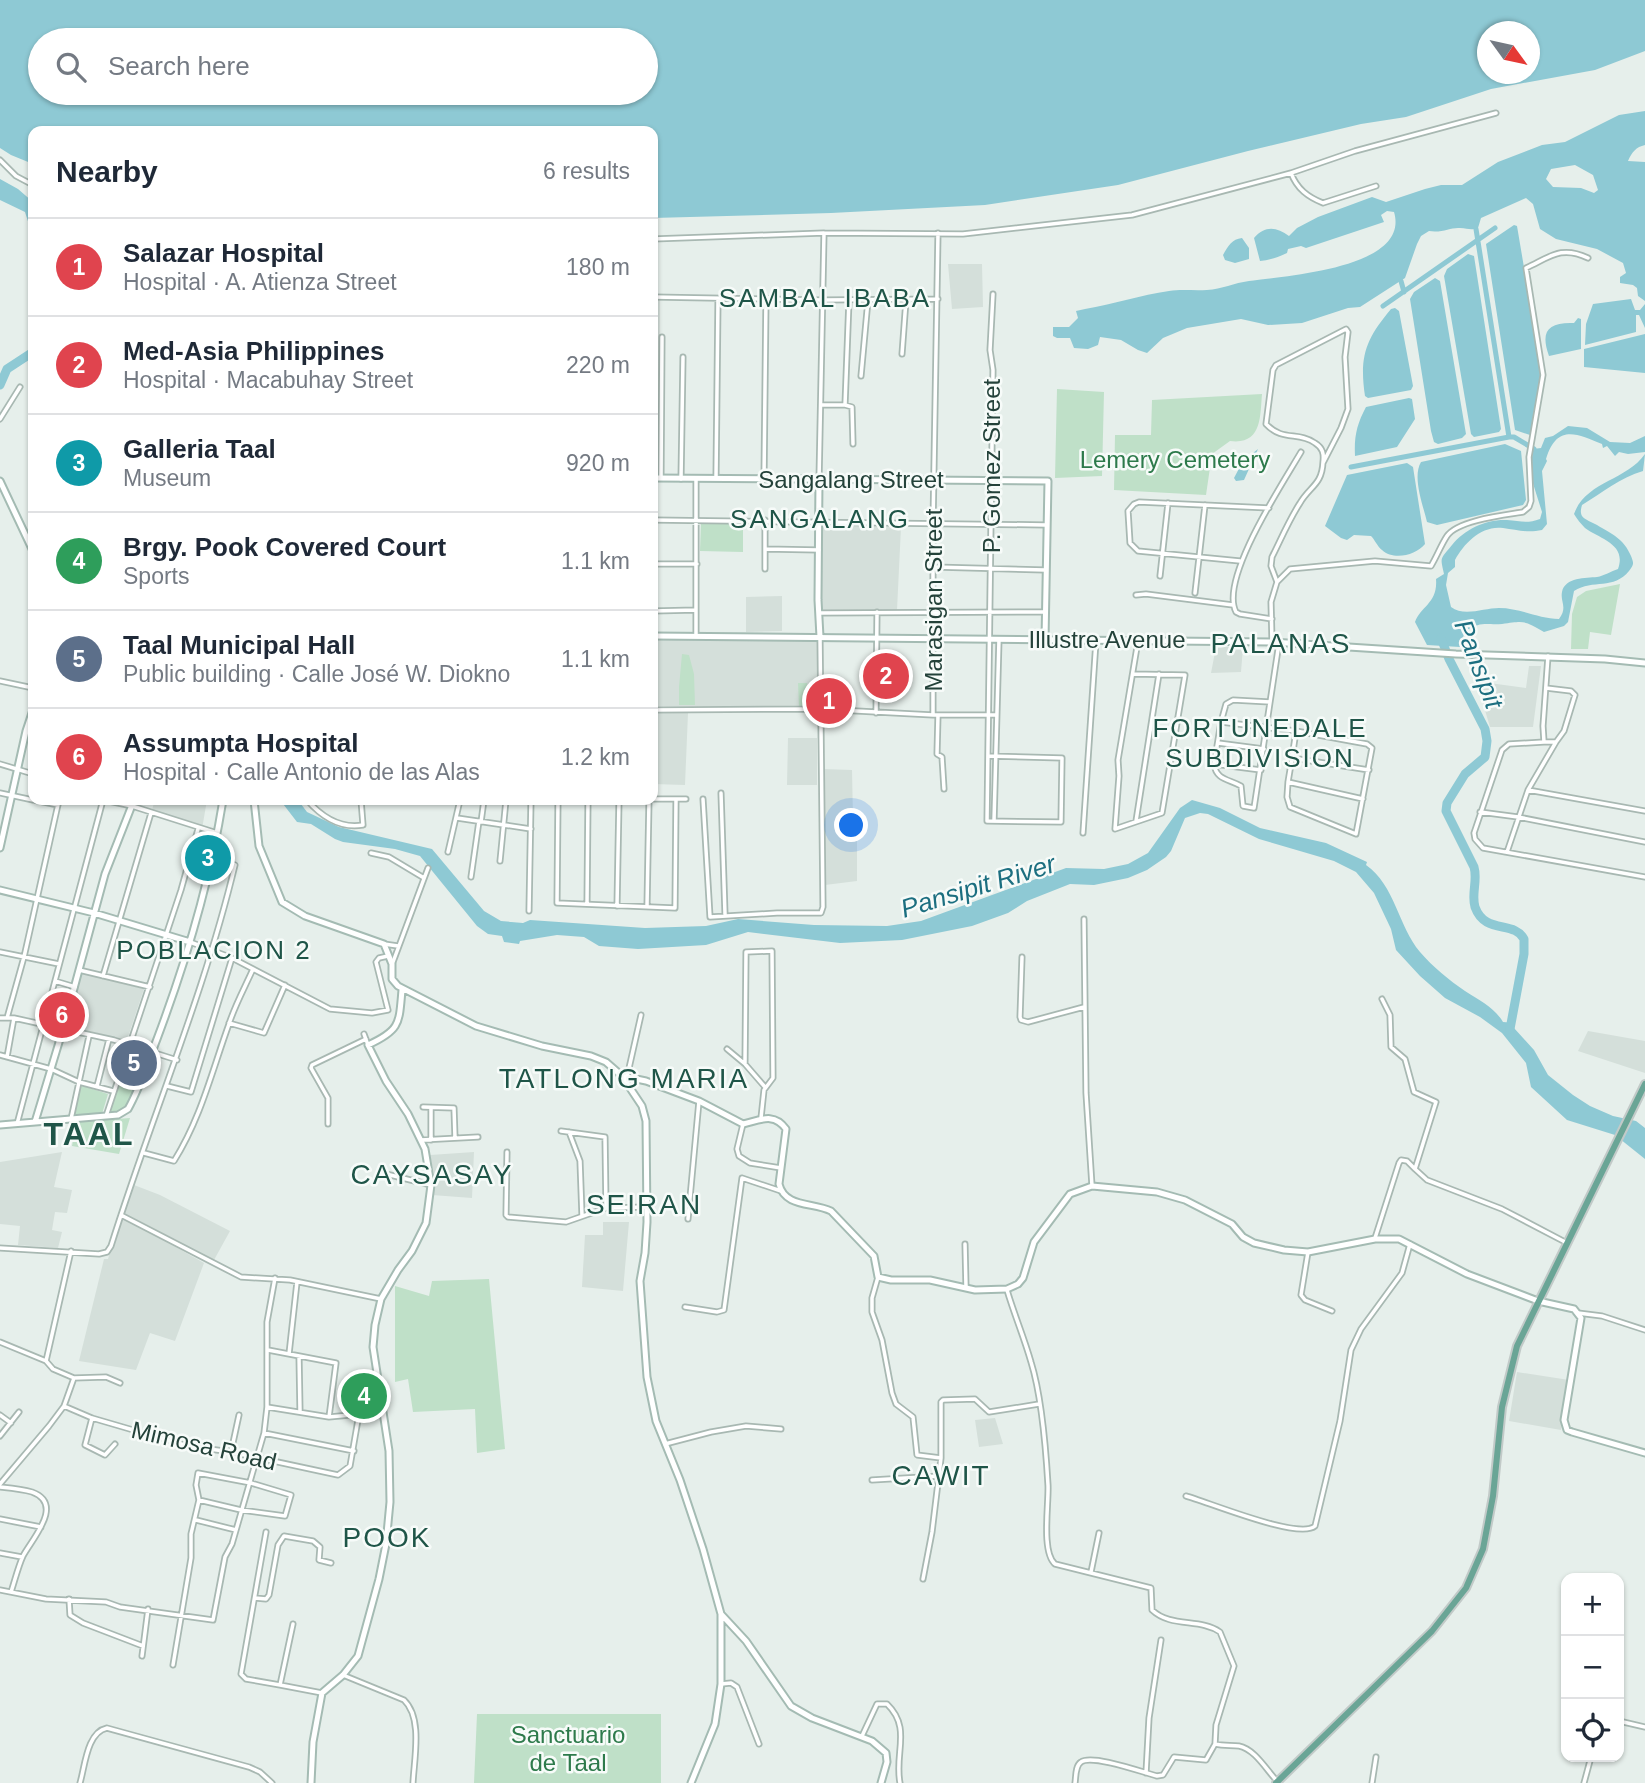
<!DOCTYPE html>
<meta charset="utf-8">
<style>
:root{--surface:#fff;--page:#f2f2f3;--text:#1f2937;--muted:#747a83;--line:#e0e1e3;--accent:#7c3aed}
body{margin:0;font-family:Helvetica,sans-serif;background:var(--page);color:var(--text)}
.controls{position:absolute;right:21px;bottom:21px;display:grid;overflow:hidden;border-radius:14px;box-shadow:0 2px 5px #0004}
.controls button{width:63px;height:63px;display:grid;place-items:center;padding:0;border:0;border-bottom:2px solid var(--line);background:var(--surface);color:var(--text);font:35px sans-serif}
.compass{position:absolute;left:1477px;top:21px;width:63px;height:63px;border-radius:50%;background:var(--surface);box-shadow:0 2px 5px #0004;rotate:123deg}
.you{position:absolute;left:852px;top:826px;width:24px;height:24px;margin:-18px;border:5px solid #fff;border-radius:50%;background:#1a73e8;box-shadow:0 0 0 10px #1a73e833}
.badge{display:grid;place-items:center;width:46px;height:46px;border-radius:50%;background:var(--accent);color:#fff;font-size:23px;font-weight:700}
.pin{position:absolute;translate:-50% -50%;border:4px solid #fff;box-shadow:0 2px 7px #0006}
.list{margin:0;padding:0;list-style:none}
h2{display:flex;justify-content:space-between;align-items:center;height:91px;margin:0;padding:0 28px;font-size:30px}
h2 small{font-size:23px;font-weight:400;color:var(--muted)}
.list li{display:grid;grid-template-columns:46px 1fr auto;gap:21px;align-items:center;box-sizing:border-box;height:98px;padding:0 28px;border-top:2px solid var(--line)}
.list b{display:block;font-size:26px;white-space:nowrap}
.list p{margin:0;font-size:23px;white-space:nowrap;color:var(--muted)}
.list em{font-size:23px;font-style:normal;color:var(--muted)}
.icon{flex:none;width:38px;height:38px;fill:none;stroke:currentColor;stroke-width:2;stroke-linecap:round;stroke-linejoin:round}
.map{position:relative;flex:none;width:1645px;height:1783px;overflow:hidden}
.search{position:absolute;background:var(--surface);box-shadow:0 2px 5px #0004;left:28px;top:28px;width:630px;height:77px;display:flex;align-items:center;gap:18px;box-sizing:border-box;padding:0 24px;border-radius:38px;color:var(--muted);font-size:26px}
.panel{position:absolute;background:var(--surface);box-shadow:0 2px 5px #0004;left:28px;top:126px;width:630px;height:679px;border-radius:14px}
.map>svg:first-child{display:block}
.built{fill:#d4dfda}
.green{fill:#bfe0c8}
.water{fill:#8ec9d4;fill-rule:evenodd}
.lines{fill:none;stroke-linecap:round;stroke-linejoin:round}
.canal{stroke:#8ec9d4;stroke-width:5}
.river{stroke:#8ec9d4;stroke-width:9}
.street-casing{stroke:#a8b8b2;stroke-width:7}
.secondary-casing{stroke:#a4bbb3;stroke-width:9}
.primary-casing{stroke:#c2cac8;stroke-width:10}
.street{stroke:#fff;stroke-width:3.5}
.secondary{stroke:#fff;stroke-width:5}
.primary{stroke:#6aa596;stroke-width:6}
.labels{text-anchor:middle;stroke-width:5;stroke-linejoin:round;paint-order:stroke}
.park-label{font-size:24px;fill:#2d7a4b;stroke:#f7fbf9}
.street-label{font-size:24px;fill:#24423a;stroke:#f7fbf9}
.neighbourhood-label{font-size:26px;letter-spacing:2px;fill:#1f5548;stroke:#f7fbf9}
.water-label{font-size:26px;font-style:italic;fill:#1c6f80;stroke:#f7fbf9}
.quarter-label{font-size:28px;letter-spacing:2px;fill:#1f5548;stroke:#f7fbf9}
.district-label{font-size:32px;font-weight:bold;letter-spacing:2px;fill:#1f5548;stroke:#f7fbf9}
</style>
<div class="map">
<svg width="1645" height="1783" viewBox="0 0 1645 1783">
<rect width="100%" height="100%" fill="#e6efeb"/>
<path class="built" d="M948,264H982L983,307L952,309Z
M653,299L660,300L659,477L653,476Z
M820,525L901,527L897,610L819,611Z
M782,596V631L746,632V597Z
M653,639L817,641L818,707L653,706Z
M1216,647H1243L1241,672L1211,673Z
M1529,666H1541L1533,727H1490L1481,697L1482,682L1526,688Z
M653,713H688L685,785L653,784Z
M788,738H817V785H787Z
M822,769L852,770L853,819L857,820V881L825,885Z
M155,800H207L202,829L151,813Z
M81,973L144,989L127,1040L67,1026Z
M1588,1031L1645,1041V1073L1578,1051Z
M62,1152L54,1187L72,1190L67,1213L55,1212L52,1230L62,1232L58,1248L18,1245L20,1226L0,1224V1162Z
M474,1152L472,1198L432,1195L434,1174L430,1155Z
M134,1185L160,1195L230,1231L214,1260L124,1213Z
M121,1216L204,1263L175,1341L150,1333L136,1370L79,1361L104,1259H108Z
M603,1222H629L623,1291L582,1287L585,1235H603Z
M1517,1372L1569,1380L1561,1430L1509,1421Z
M995,1418L1003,1444L979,1447L975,1420Z"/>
<path class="green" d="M1057,389L1104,392L1102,476L1055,478Z
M1262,394C1260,417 1262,445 1230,441L1212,454L1206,495L1114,490L1115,435H1151L1152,400Z
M701,522L743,523V552L700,551Z
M1620,584L1611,635L1590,632L1588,649H1571L1572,614L1577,597L1586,591Z
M682,654L689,655L694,674L695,705H679V687Z
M798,683H807V693H818L817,707H799Z
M118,1085L134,1091L124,1110L110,1112Z
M83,1086L108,1094L102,1114L73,1117L79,1087Z
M130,1118L119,1154L72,1146L76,1122Z
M489,1279L505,1449L477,1453L475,1409L413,1412L408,1379L395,1382V1286L429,1296L432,1281Z
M353,1388L375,1389V1404L352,1403Z
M477,1714H661V1783H474Z"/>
<path class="water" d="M0,0H1645V51L1595,70L1491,89L1406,117L1361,124L1248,151L1118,185L985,205L831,213L653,218V131H33V164L11,155L0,148ZM1488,32H1530V74H1488ZM40,40H646V93H40Z
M1645,111V145C1636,147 1632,152 1628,161L1645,162V301L1638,296L1637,288L1633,285L1620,283V277L1626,273L1623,263L1597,249L1556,239L1540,229L1533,204L1526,198L1481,218L1478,228C1470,231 1468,228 1460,228C1451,227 1443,233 1429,231L1421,236L1417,244L1405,278L1360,307L1348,308L1302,323L1268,325L1241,319L1187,328L1163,338L1147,353L1138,350L1121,340L1100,337L1098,345L1088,349L1074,348L1070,338H1057L1053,336V327H1069L1078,318L1076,311L1085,309C1113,304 1141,295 1169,291C1182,289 1194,291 1207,290C1222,289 1234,283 1249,281C1282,276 1411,269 1394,212L1387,211L1381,215L1384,222L1306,248L1301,246L1288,249L1287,253C1279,257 1269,260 1260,261L1254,238C1265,225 1277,227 1289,236L1297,228L1318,217L1372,197L1386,202L1425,189L1441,185H1462L1498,162L1542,145L1565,142L1619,115ZM1575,165L1593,175L1598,190L1594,193L1581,188L1553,187L1546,179L1551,169Z
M0,179L18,189L33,202V237L25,212L0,200Z
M1514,225L1517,226L1542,374L1532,431L1530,435L1515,430L1486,244Z
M1242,238L1249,248V259L1235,263L1225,260L1223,255C1228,246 1232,239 1242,238Z
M1468,254L1474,256L1501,429L1499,432L1474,437L1471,434L1444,276L1447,269Z
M1435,278L1440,281L1466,434L1462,438L1438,444L1434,442L1431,431L1410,299L1414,292Z
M1631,299L1635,310H1640L1645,304V328L1639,315H1636V332L1585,345L1586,324L1593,304Z
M1395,308L1399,311L1413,386L1411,390L1368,398L1365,396C1359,356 1366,339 1391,309Z
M1578,318L1581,319V349L1549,356C1540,331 1548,322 1574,323Z
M1645,334V373L1584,367V349Z
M1409,398L1412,399L1415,419L1397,447L1355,456C1354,436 1357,424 1366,407Z
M1568,426L1587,428L1610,442L1630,443L1645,436V452L1628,454L1619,452L1615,456L1607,446L1603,448L1602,444C1577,434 1557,423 1546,459L1547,461L1542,471L1547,524L1542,530C1528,533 1517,530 1503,528C1482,525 1464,543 1455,560V567L1448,573L1446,585L1451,607C1464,617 1484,608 1499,608C1520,608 1539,619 1559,619C1568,607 1560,602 1562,592C1565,577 1586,578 1597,577C1604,576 1611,571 1618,569C1627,544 1600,539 1585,528C1581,524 1577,519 1574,514C1586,481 1626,481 1645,454L1643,471C1621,477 1602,493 1582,505C1581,509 1580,512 1582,516C1585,520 1592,522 1597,525C1612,534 1624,539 1631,556C1634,564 1634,564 1629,571C1614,590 1593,579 1574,591L1568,622L1564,626L1544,632C1524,620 1524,621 1502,624C1485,625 1482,621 1465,631L1460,647L1427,645L1415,622C1421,606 1438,603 1436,579L1444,574C1440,556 1440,560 1452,545C1465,529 1486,519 1507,520C1520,521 1527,524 1540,519L1542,512L1530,474L1533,449L1541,448L1545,438L1553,436Z
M1505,444L1521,451L1526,500L1523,505L1437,525L1427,522C1423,505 1412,477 1421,462Z
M1258,449L1244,480L1236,481L1234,478L1243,461Z
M1407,463L1413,467L1425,544C1416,555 1394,561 1382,550C1377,546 1375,540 1371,536L1354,535L1347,540L1341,538L1325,526L1347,475Z
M280,800H298L307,812L339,827L432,849L484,911L501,921L523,923L530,920L645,928L706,926L738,919L814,925L887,926L921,921L1066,868L1104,869L1128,864L1148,853L1180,808L1192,800L1220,808L1260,828L1326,843L1367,862L1366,865C1395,885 1398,926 1420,952C1433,967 1449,980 1465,991C1480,1001 1494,1007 1503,1022L1515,1023L1514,1028L1534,1050L1548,1075L1573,1095L1590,1106L1613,1116L1636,1121L1645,1128V1159L1615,1135L1567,1120L1531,1087L1526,1063L1502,1033L1480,1017L1445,998L1420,976L1396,950L1391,929L1374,893L1356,872L1334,861L1259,839L1208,814L1200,813L1185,818L1171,851L1166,857L1147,870L1128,878L1094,885L1070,884L1027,901L1008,913L972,926L902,940L840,943L748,932L706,945L638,949L599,946L584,937L557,935L520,941L519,944L504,942L502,936L488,934L477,926L420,856L395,849L343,842L335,839L311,824L297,822Z"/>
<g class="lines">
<path class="canal" d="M1476,229L1509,437
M1401,281L1404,292
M1383,306L1495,228
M1351,467L1509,437H1514L1534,449"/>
<path class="river" d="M0,385L7,369L33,352
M1441,638L1449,659L1485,729L1487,741L1485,757L1465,774L1447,803L1446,811L1474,867C1478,880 1471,894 1475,907C1485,935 1514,920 1524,939V954L1510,1029"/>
<defs>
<path id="street" d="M0,160L16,176L33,185
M1291,173C1297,189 1308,197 1323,203L1376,186
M653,239L824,233L963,234L1132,215L1291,173L1355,151L1496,113
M653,297L823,300L938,299
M902,354L906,300
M861,376L868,300
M822,405H845L852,407L853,444
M845,405L849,300
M0,419L20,387
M716,477L718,300
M661,478L662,337
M764,478L766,298
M681,479L683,357
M819,480L824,233
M653,520L1046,525
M765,520V569
M765,549L819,550
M1240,561L1138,551L1130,543L1128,511L1134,504L1139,502L1269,508
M653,564H697
M934,567L1045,570
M1160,576L1168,503
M1277,582L1271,566L1272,557C1281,539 1289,520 1300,503C1310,486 1322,485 1323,462C1324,454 1323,448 1315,443C1298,431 1283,442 1266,424L1273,370L1276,365L1346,329L1348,332L1345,357L1348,409L1341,428L1323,463
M1195,593L1205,505
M1136,595L1146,594L1233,605
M653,611L696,610
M819,613L1044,612
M1272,619L1240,614L1236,612C1219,579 1283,483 1301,452
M696,636V479
M1272,641L1271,602L1277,582L1290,569L1375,561L1431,566C1437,556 1441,545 1447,536C1458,520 1505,515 1523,512L1529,507L1531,501L1529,457L1543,375L1526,268C1550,257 1561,245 1588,258
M1133,674L1185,675L1162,813L1115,829L1119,776L1118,760L1138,641
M0,681L33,688
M1546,688L1571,691L1575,695L1564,731L1556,742H1544L1543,726L1548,656
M653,710L819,709L933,715H996
M876,713L877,612
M933,715V525L938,233
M938,715L937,754L942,757L944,789
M1221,722L1296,731L1367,744L1372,748L1356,834L1290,807L1287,797L1288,782
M1296,731L1292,758L1369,770
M1544,742L1509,744L1502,750L1474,833L1475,839L1483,848L1645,877
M1218,743L1264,749
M988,756L1062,758L1061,822L987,821L993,370L990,350L993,294
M1292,758L1288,782L1363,799
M0,764L33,774
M1214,764C1216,780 1229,779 1241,786L1243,806L1254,808L1279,643
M1261,770L1214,764L1221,722L1226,704L1233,700L1270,702
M1528,790L1645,811
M0,793L33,800
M721,793L725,914
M653,799H686
M703,799L710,917L777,913H821L823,907L820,637
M34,800L58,805
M104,800L132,806L217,833
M307,800C321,816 340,829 363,825L361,800
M558,800L557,903L675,908L676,799
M1480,812L1518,817L1645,842
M457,818L531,829
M994,821L999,639
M1136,821L1159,674
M481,822L484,800
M1083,833L1096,641
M448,852L460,800
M1507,852L1528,790L1556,742
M371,853L389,857L424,878
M500,861L506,800
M471,877L479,821
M587,904L588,800
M617,906L619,800
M647,906L649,800
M529,911L531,800
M1084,919L1086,1093L1092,1186
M190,942L232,958L330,1009L372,1013L388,1010L376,962L379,958L388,956
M384,944L398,946
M0,952L59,964
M1022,957L1020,1017L1021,1020L1028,1022L1084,1007
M393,962L428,868
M79,970L150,987
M103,976L151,813
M55,981L75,987
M1382,999L1390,1015L1391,1047L1405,1059L1414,1092L1436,1102L1415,1169L1427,1180L1502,1209L1567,1243
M0,1018H14L114,1040L177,1060
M7,1018L24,957L59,800
M229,1023L264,1033L285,985
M364,1034L368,1045
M727,1049L745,1064L765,1087
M0,1055L51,1069L79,1082L113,1091
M7,1057L14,1018
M745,1064L746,952L772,951L773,1078L764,1090L761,1118
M627,1077L641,1015
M97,1086L109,1039
M167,1086L191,1092L232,958
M423,1107L454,1108L455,1138
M431,1108V1140
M106,1116L181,890L198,829
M71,1119L89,1036
M17,1124L103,800
M328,1124V1098L311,1068L312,1065L366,1039
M743,1124L737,1149L739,1156L750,1163L781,1168
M561,1131L605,1137L606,1208
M569,1132L580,1161L582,1216
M421,1140L478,1137
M507,1152L506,1215L508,1217L566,1222L606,1208L646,1207
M144,1153L174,1161C201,1118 212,1071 229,1024C235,1005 245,987 253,969
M386,1174L431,1185
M121,1215L241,1277L290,1280L381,1299
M688,1219L699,1101
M1375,1238L1399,1163L1401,1160L1407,1161L1415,1169
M965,1244L966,1287
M0,1248L99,1254L107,1252L111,1246C151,1118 204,995 235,865L212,857
M1308,1252L1301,1295L1305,1300L1332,1311
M878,1277L872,1298V1312L882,1340L892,1393L896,1404L913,1417L917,1455L941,1458
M1007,1290C1014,1314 1024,1337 1031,1362C1041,1394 1046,1451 1048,1485C1049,1503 1041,1552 1055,1564L1151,1588L1152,1610C1171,1628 1200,1618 1220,1632L1234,1666L1216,1725L1215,1744C1224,1746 1231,1745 1239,1746C1255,1749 1267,1771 1278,1782
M685,1307L717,1312L724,1310L742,1178L781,1191
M1578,1313L1602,1316L1645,1330
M0,1342L46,1361L53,1369L74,1378L106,1377L120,1383
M268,1350L336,1363L329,1417
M289,1354L297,1282
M299,1356L300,1411
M46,1361L71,1251
M64,1406L92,1418L188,1446L231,1452L338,1475L350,1466L359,1414
M267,1407L329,1417L382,1412
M0,1415L11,1423
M92,1418L85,1445L105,1455L115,1444
M264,1433L354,1451
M0,1436L19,1412
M665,1444L711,1432L746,1426L781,1429
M231,1452L239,1415
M872,1480L939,1476
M0,1484L49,1426L64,1406L74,1378
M0,1487C10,1488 22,1489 32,1492C65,1504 32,1539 23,1556C18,1567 15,1580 11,1592
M1186,1496C1208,1502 1299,1540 1315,1526L1340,1421L1351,1350L1361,1329L1402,1273L1410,1244
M0,1519L41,1527
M196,1520L236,1530
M266,1532L241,1674L246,1679L280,1685
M0,1553L22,1557
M1091,1572L1099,1533
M923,1579L932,1532L941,1458V1402L943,1400L975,1399L989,1412L1039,1404
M0,1590L46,1599L106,1602L120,1607L213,1620L225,1557L232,1544L264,1433L267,1407V1322L275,1278
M255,1598L266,1599L269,1595L278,1545L284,1536L313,1541L320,1547L319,1560L331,1563
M69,1599L70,1615L83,1623L143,1646
M293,1624L280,1685L322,1693
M142,1656L148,1609
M173,1665L191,1558V1534L199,1500L196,1485L198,1473L251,1483L291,1495L285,1516L241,1510L199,1500
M343,1675L404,1700C423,1718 414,1759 413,1783
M721,1684L731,1683L737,1687L759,1744
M1619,1721L1645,1727
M862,1736L877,1704H887C912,1728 894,1753 900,1783
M1146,1773L1149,1718L1161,1640
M80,1783C85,1766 87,1732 107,1728L249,1767L260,1772L272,1783
M1075,1783C1076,1777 1075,1766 1081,1762C1092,1754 1142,1772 1157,1776L1163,1775L1174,1757L1206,1760L1215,1744
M1372,1783L1376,1757
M1584,1783L1591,1757"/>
<path id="secondary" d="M653,478L1048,481L1045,640
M819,480L818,600L820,637
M0,481L33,551
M653,636L1272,642L1456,654L1605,659L1645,663
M254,800L259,846L282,902L305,916L384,944L392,964V979L398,986L476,1026L542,1046L591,1056L606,1062L622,1076L646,1081L699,1101L743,1124C760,1120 774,1112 786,1129L779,1184C785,1208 813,1202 831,1211L874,1256L878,1277L891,1280H930L975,1290L1007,1289L1018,1284L1023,1278L1034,1242L1070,1194L1092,1186L1157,1192L1185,1200L1232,1224L1243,1237L1254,1243L1284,1250L1308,1252L1375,1239H1399L1467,1274L1538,1301L1574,1309L1581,1318L1564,1420L1567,1430L1572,1432L1645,1453
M0,848L26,731L33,710
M0,890L94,913L190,942
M622,1076L642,1106L646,1121L647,1222L645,1253L640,1281L647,1377L656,1421L680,1480L703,1549L721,1614L746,1641L791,1706L812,1718L872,1741L886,1753L887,1762L881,1783
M35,1122L63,1029L105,874L134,800
M0,1125L118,1115L128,1109C140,1088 148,1062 157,1039C186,962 210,881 223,800
M311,1783L313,1742L322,1693L343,1675L358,1656L379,1579L386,1544L390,1502L389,1451L373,1347L375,1325L381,1299L398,1270L412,1251L426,1223L431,1185L425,1149L408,1114L386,1081L368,1045C401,1030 399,1023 402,990
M691,1783L715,1724L721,1684V1614"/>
<path id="primary" d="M1276,1783L1432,1631L1466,1588L1483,1549L1493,1496L1502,1407L1517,1346L1645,1084"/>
</defs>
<use href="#street" class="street-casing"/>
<use href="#secondary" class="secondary-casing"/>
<use href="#primary" class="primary-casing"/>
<use href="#street" class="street"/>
<use href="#secondary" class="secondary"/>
<use href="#primary" class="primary"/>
</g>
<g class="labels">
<g class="park-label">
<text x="1175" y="468">Lemery Cemetery</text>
<text x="568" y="1743">Sanctuario<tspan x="568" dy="28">de Taal</tspan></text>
</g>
<g class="street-label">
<text transform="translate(992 466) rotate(-90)" y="8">P. Gomez Street</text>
<text x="851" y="488">Sangalang Street</text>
<text transform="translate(934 600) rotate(-90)" y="8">Marasigan Street</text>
<text x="1107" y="648">Illustre Avenue</text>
<text transform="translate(204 1446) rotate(13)" y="8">Mimosa Road</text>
</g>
<g class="neighbourhood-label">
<text x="825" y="307">SAMBAL IBABA</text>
<text x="820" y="528">SANGALANG</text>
<text x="1260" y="737">FORTUNEDALE<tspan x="1260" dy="30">SUBDIVISION</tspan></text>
<text x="214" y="959">POBLACION 2</text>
</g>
<g class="water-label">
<text transform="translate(1479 664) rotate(69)" y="9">Pansipit</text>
<text transform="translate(978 886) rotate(-17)" y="9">Pansipit River</text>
</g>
<g class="quarter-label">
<text x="1281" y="653">PALANAS</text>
<text x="624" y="1088">TATLONG MARIA</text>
<text x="432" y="1184">CAYSASAY</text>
<text x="644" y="1214">SEIRAN</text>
<text x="941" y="1485">CAWIT</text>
<text x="387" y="1547">POOK</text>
</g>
<g class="district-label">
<text x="89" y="1145">TAAL</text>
</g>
</g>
</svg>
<div class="controls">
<button>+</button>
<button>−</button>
<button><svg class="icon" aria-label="locate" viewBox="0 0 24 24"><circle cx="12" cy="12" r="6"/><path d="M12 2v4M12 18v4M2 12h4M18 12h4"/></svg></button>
</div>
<svg class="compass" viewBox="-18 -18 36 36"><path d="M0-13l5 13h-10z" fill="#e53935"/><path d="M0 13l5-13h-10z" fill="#747a83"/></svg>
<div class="you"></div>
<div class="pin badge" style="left:829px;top:701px;background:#e0444e">1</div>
<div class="pin badge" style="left:886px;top:676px;background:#e0444e">2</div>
<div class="pin badge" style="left:208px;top:858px;background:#0f9aa8">3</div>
<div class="pin badge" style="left:364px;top:1396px;background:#2e9e5b">4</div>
<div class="pin badge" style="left:134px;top:1063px;background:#5c6f8a">5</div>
<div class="pin badge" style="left:62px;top:1015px;background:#e0444e">6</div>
<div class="search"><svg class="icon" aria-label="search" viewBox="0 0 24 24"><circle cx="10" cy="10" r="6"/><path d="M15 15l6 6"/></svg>Search here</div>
<section class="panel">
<h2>Nearby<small>6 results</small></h2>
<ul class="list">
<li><span class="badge" style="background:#e0444e">1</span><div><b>Salazar Hospital</b><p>Hospital · A. Atienza Street</p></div><em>180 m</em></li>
<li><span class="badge" style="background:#e0444e">2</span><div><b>Med-Asia Philippines</b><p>Hospital · Macabuhay Street</p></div><em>220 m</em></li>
<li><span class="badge" style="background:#0f9aa8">3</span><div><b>Galleria Taal</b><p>Museum</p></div><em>920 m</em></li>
<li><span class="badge" style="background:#2e9e5b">4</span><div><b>Brgy. Pook Covered Court</b><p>Sports</p></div><em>1.1 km</em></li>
<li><span class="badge" style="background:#5c6f8a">5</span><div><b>Taal Municipal Hall</b><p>Public building · Calle José W. Diokno</p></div><em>1.1 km</em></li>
<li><span class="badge" style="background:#e0444e">6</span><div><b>Assumpta Hospital</b><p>Hospital · Calle Antonio de las Alas</p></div><em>1.2 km</em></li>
</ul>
</section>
</div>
